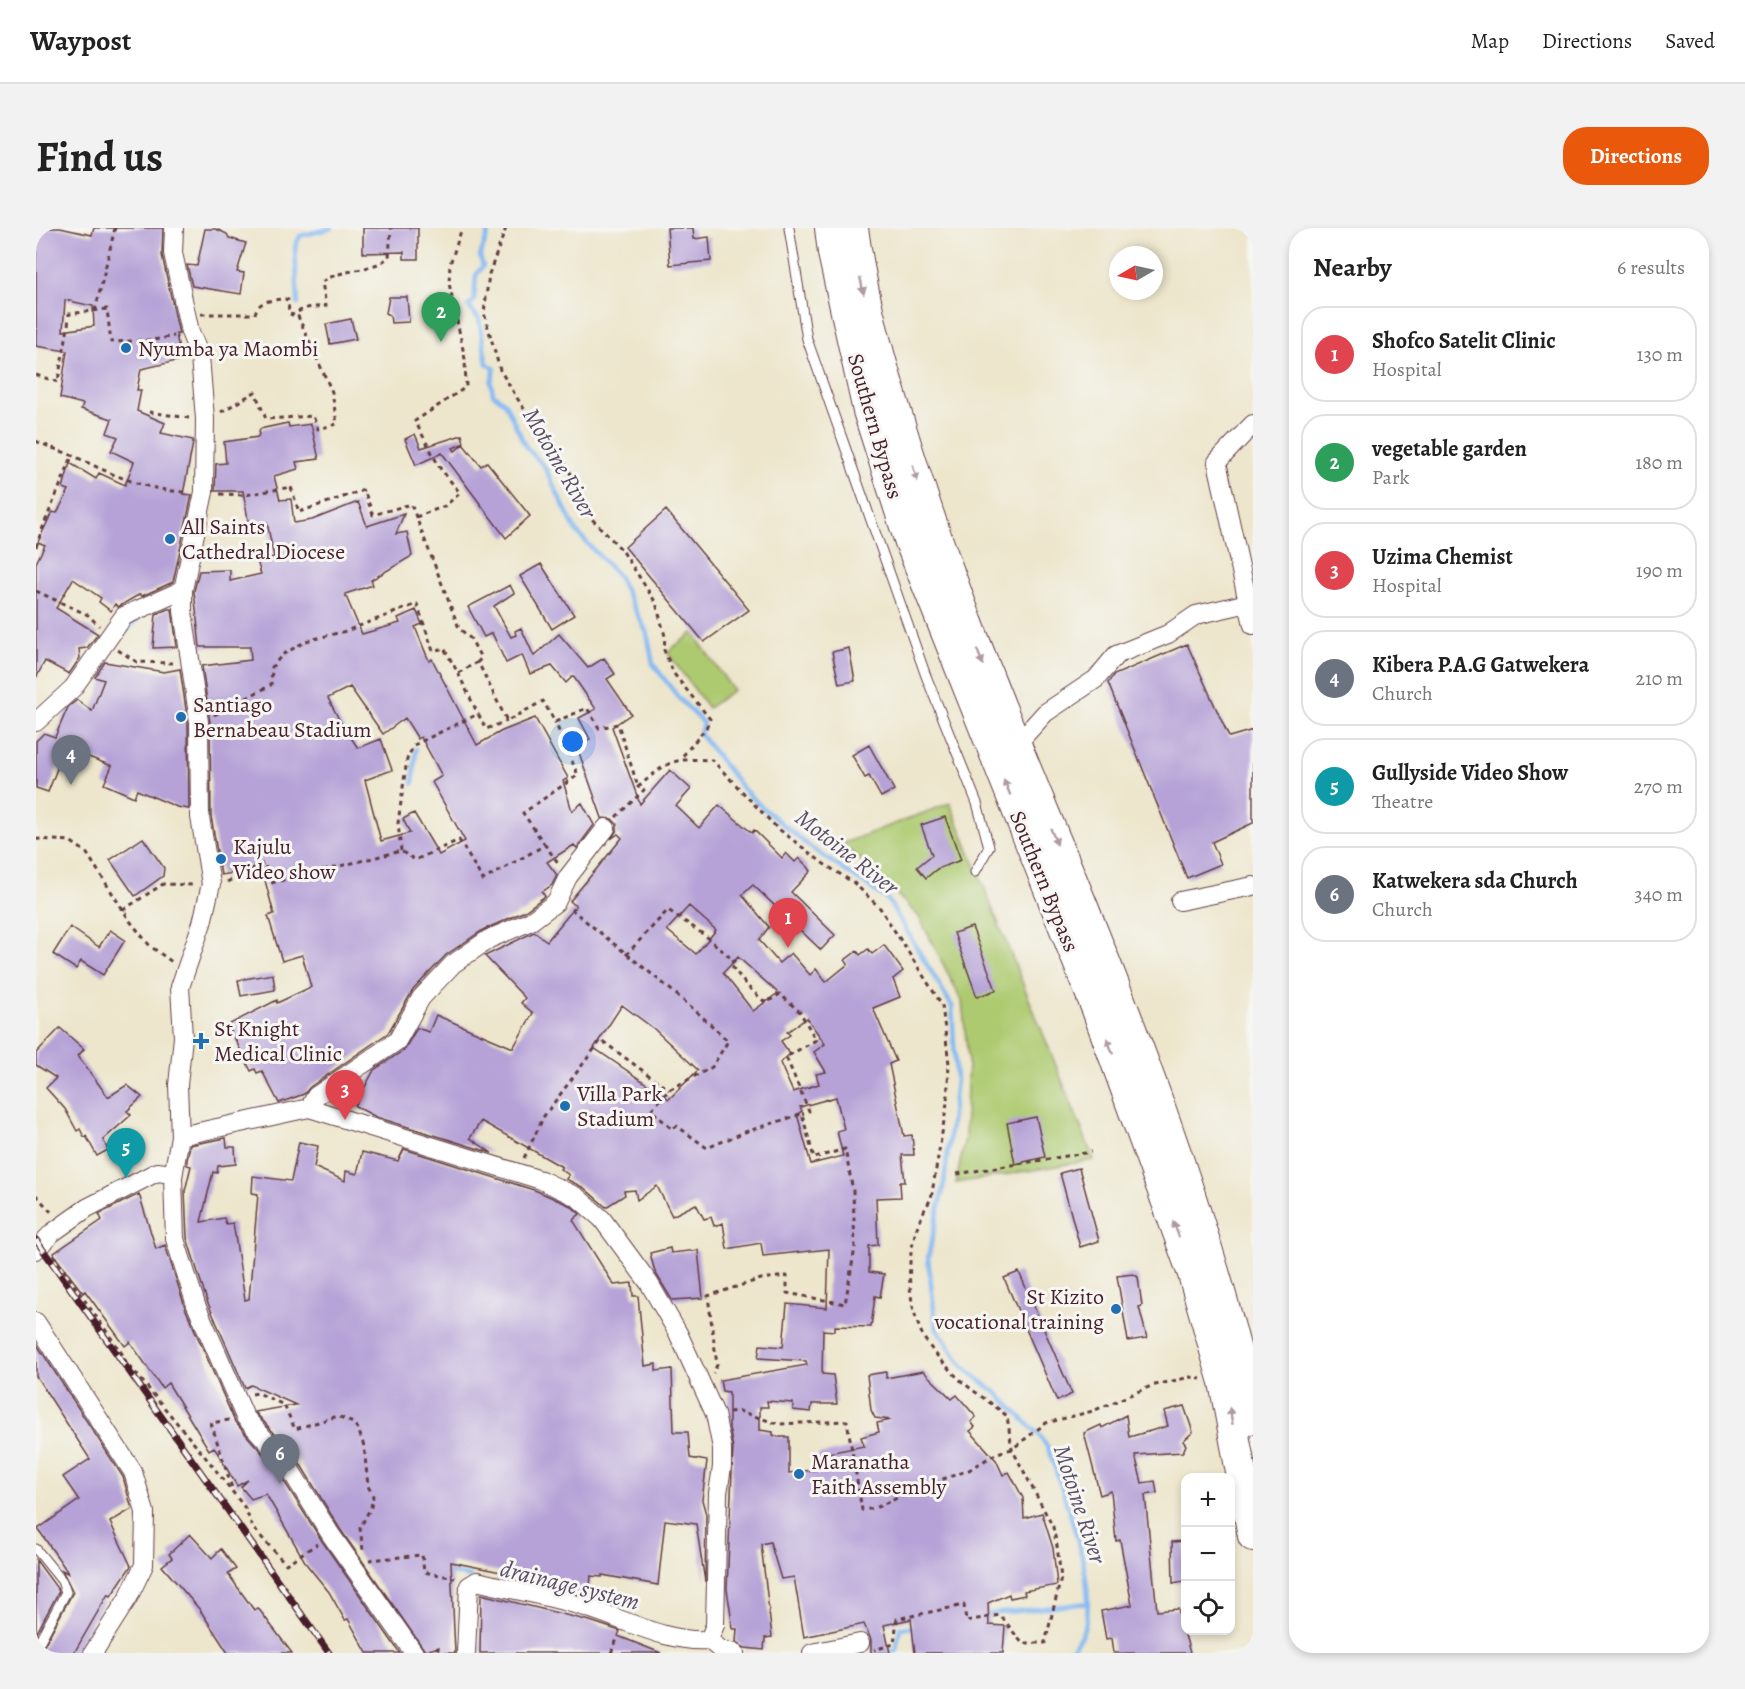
<!DOCTYPE html>
<meta charset="utf-8">
<style>
:root{--surface:#fff;--page:#f2f2f2;--text:#222;--muted:#767676;--line:#e0e0e0;--accent:#ea580c}
body{margin:0;font-family:Alegreya,serif;background:var(--page);color:var(--text)}
.controls{position:absolute;right:18px;bottom:18px;display:grid;overflow:hidden;border-radius:12px;box-shadow:0 3px 9px #0003}
.controls button{width:54px;height:54px;display:grid;place-items:center;padding:0;border:0;border-bottom:2px solid var(--line);background:var(--surface);color:var(--text);font:30px sans-serif}
.compass{position:absolute;left:1073px;top:18px;width:54px;height:54px;border-radius:50%;background:var(--surface);box-shadow:0 3px 9px #0003;rotate:261deg}
.you{position:absolute;left:537px;top:514px;width:21px;height:21px;margin:-15px;border:4px solid #fff;border-radius:50%;background:#1a73e8;box-shadow:0 0 0 9px #1a73e833}
.badge{display:grid;place-items:center;width:39px;height:39px;border-radius:50%;background:var(--accent);color:#fff;font-size:20px;font-weight:700}
.pin{position:absolute;translate:-50% -50px;filter:drop-shadow(0 2px 3px #0008)}
.pin::after{content:'';position:absolute;top:32px;width:21px;height:18px;background:inherit;clip-path:polygon(0 0,100% 0,50% 100%)}
.list{margin:0;padding:0;list-style:none}
h2{display:flex;justify-content:space-between;align-items:center;height:78px;margin:0;padding:0 24px;font-size:26px}
h2 small{font-size:20px;font-weight:400;color:var(--muted)}
.list li{display:grid;grid-template-columns:39px 1fr auto;gap:18px;align-items:center;box-sizing:border-box;height:96px;margin:0 12px 12px;padding:0 12px;border:2px solid var(--line);border-radius:24px}
.list b{display:block;font-size:22px;white-space:nowrap}
.list p{margin:0;font-size:20px;white-space:nowrap;color:var(--muted)}
.list em{font-size:20px;font-style:normal;color:var(--muted)}
.icon{flex:none;width:33px;height:33px;fill:none;stroke:currentColor;stroke-width:2;stroke-linecap:round;stroke-linejoin:round}
.map{position:relative;flex:none;width:1217px;height:1425px;overflow:hidden;border-radius:24px}
header{display:flex;align-items:center;gap:36px;box-sizing:border-box;height:84px;padding:0 30px;background:var(--surface);border-bottom:2px solid var(--line)}
header strong{font-size:28px}
nav{display:flex;gap:33px;margin-inline-start:auto;font-size:21px}
.intro{display:flex;align-items:center;justify-content:space-between;box-sizing:border-box;height:144px;padding:0 36px}
h1{margin:0;font-size:42px}
.button{padding:15px 27px;border-radius:24px;background:var(--accent);color:#fff;font-size:21px;font-weight:700}
main{display:flex;gap:36px;padding:0 36px}
aside{flex:1;background:var(--surface);border-radius:24px;box-shadow:0 3px 9px #0003}
.map>svg:first-child{display:block}
.green{fill:#adca70;stroke:#7c744e;stroke-width:1.5}
.lines{fill:none;stroke-linecap:round;stroke-linejoin:round}
.stream{stroke:#84b9f3;stroke-width:4.5}
.building{fill:#b6a2d7;fill-rule:evenodd}
.service-casing{stroke:#623d43;stroke-width:11}
.minor-casing{stroke:#623d43;stroke-width:20}
.trunk-casing{stroke:#623d43;stroke-width:32}
.path{stroke:#623d43;stroke-width:3;stroke-dasharray:4.5 4.5;stroke-linecap:butt}
.service{stroke:#fff;stroke-width:9}
.minor{stroke:#fff;stroke-width:18}
.trunk{stroke:#fff;stroke-width:30}
.rail-casing{stroke:#4a1f2b;stroke-width:7}
.rail{stroke:#f6f6f2;stroke-width:4.5;stroke-dasharray:14;stroke-linecap:butt}
.oneway{fill:#ae9aa0}
.poi-dot{fill:#1f6fb2;stroke:#f6f6f2;stroke-width:2}
.labels{text-anchor:middle;stroke-width:6;stroke-linejoin:round;paint-order:stroke}
.poi-label{font-size:22px;fill:#4a1f2b;stroke:#f6f6f2;text-anchor:start}
.street-label{font-size:22px;fill:#4a1f2b;stroke:#f6f6f2}
.water-label{font-size:24px;font-style:italic;fill:#5b4d67;stroke:#f6f6f2}
</style>
<header>
<strong>Waypost</strong>
<nav><a>Map</a><a>Directions</a><a>Saved</a></nav>
</header>
<div class="intro"><h1>Find us</h1><a class="button">Directions</a></div>
<main>
<div class="map">
<svg width="1217" height="1425" viewBox="0 0 1217 1425">
<rect width="100%" height="100%" fill="#f6f6f2"/>
<filter id="ink" filterUnits="userSpaceOnUse"><feTurbulence type="fractalNoise" baseFrequency=".0167" numOctaves="2"/><feDisplacementMap in="SourceGraphic" scale="12" xChannelSelector="R" yChannelSelector="G"/><feConvolveMatrix kernelMatrix="1 2 1 2 8 2 1 2 1" color-interpolation-filters="sRGB"/></filter>
<filter id="wash" filterUnits="userSpaceOnUse"><feTurbulence type="fractalNoise" baseFrequency=".008" numOctaves="4" result="noise"/><feDisplacementMap in="SourceGraphic" scale="24" xChannelSelector="R" yChannelSelector="G"/><feGaussianBlur stdDeviation="1.35" result="paint"/><feColorMatrix in="noise" values="0 0 0 0 0 0 0 0 0 0 0 0 0 0 0 0 0 1.4 0 .05"/><feComposite in="paint" operator="in"/></filter>
<g filter="url(#wash)">
<rect width="100%" height="100%" fill="#ede6cc"/>
<path class="green" d="M657,405L697,462L672,480L631,424Z
M914,575L916,580L1058,932L920,955L929,910L932,832L926,773L883,689L838,643L805,616Z"/>
<g class="lines">
<path class="stream" d="M454,0L444,28L447,38L440,47L438,73L432,78L443,91L451,136L459,140L455,154L457,166L469,175L490,219L508,238L540,303L582,348L611,405L617,436L642,469L667,495L664,506L707,561L727,580L774,619L852,672L916,778L920,852L908,956L892,1030L900,1099L928,1140L962,1166L1004,1208L1012,1220C1026,1263 1067,1364 1046,1405C1043,1412 1037,1418 1034,1425
M262,76L259,19L264,8L296,0
M84,408L104,389
M377,556L380,521
M411,1344L435,1349
M947,1387L1052,1375
M844,1425L860,1422L864,1400L881,1399"/>
</g>
<g id="blocks">
<path class="building" d="M7,0H24L56,7L58,0H127L126,27L143,106H140L145,132L105,141L101,162H105L101,183L129,195L125,205L157,212V215L147,266L156,267L137,354L106,368L104,366L82,379L79,376L75,383L63,374L65,370L37,351L20,380L62,406L51,420L43,421L44,430L33,446L9,433L0,450V335L9,317L2,314L16,284L21,285L33,262L27,260L34,235L60,251L63,245L89,257L98,234L75,223L82,209L71,205L76,191L45,181L47,176L24,170L31,123L0,118V17L1,5L6,6ZM29,72L57,78L58,98L27,103Z
M327,0H382V31H368V24L327,25Z
M631,0H657L658,11L673,9L675,33L634,37Z
M169,1H180L191,6L193,10L210,15L201,44L208,45L205,66L156,58L151,37L161,38Z
M353,69H371L373,94L355,95L354,87L350,85Z
M315,91L320,111L294,116L290,96Z
M252,195L253,199L275,196L283,231L260,234L262,241L238,248L244,272L255,271L258,295L276,292L322,274L331,298L368,286L360,306L371,304L376,328L335,352L337,357L309,366L326,406L364,395L362,390L380,382L386,396L379,399L393,433L396,431L441,517L466,503L499,490L532,550L527,553L536,583L546,575L558,597L541,620L538,617L511,634L521,647L516,657L506,664L509,668L489,683L447,702L410,727L377,762L352,805L274,859L268,866L243,875L226,843L221,845L219,841L215,843L192,797L241,772V775L275,759L266,727L246,733L232,688L238,686L226,641L185,647L175,588L174,494L166,438L215,432L214,419H164L158,363L163,343L194,342V353L225,346L221,333L238,329L231,294L213,297L207,263H179L180,236L190,235L188,214L222,209L224,201ZM314,459L347,506L369,490L382,511L385,509L406,548L396,554L429,613L403,627L378,585L367,591L374,605L345,613L329,552L356,542L345,511L322,520L305,495L292,470Z
M379,206L385,220L426,207L428,215L417,220L419,223L427,216L445,238L451,234L494,288L470,310L406,225L380,237L369,211Z
M630,282L713,382L668,414L589,319Z
M505,336L538,387L516,401L484,348Z
M474,357L478,365L458,378L475,409L480,407L479,403L485,400L498,428L523,406L552,440L568,430L579,446L571,451L595,486L576,499L604,576L634,542L655,561L640,578L663,600L683,577L716,605L718,602L746,630L750,625L759,634L763,630L772,639L775,643L755,664L799,707L785,722L717,657L706,667L733,699L723,712L743,735L755,725L774,747L780,741L790,754L812,736L809,732L821,723L824,727L832,721L836,726L848,717L867,743L857,751L864,769L837,780L860,833L853,836L868,908L876,907L878,927H866L869,954H864L865,969L840,970L842,1017L833,1018V1044L848,1046L844,1069L839,1068L835,1099L799,1098V1103L787,1102L786,1146L797,1147L801,1176H776L775,1184L757,1182V1175L731,1173L732,1179H724V1202L737,1204V1207L742,1209H753V1245L784,1241L782,1227L828,1218L825,1209L843,1204L841,1195L855,1192L839,1190L835,1182L831,1147L850,1144V1150L887,1143L916,1171L921,1167L940,1189L935,1194L939,1199L934,1203L960,1232L967,1247L973,1244L987,1270L988,1290L1006,1285L1017,1320L1021,1357L988,1363L989,1367L974,1370L973,1366L952,1375L953,1397L969,1398L967,1425H879L875,1391L848,1397L854,1425H835V1412L828,1396L768,1409L758,1349L745,1351L734,1314L725,1316L736,1409L729,1410L728,1422L709,1420L700,1414L701,1401H697L691,1361L697,1220L693,1200V1164L686,1163L684,1152L771,1137L770,1133L722,1130L724,1117L747,1119L751,1076L791,1080L793,1021L727,1028L725,1015L691,1021L687,995L678,998L675,989L668,991L660,976L636,988L621,958L601,972L599,962L588,963L589,967L570,979L548,960L530,951L533,947L524,941L526,939L445,893L434,910L456,925L340,889L319,878L338,842L368,822L381,800L393,804L400,787L477,820L497,785L485,775L489,770L449,728L498,704L511,713L540,678L534,673L586,610L582,606L575,611L581,602V596L576,591L566,590L540,516L554,511L543,490L560,481L537,448L530,455L516,438L494,446L486,427L470,435L456,405L448,409L432,379ZM653,678L680,702L660,726L631,702ZM702,729L742,765L717,783L687,745ZM586,777L617,800L662,842L633,871L558,820ZM771,790L789,816L778,824L790,844L780,846L783,856L757,864L744,835L754,826L745,813L754,807L751,804ZM800,869L808,901L801,903L807,928L775,936L761,886L766,883L764,879Z
M132,381H136L141,419L117,420L120,386Z
M1151,416L1193,509L1217,502V595L1176,614L1185,636L1151,650L1072,455L1078,447Z
M813,420L819,453L803,456L796,424Z
M69,434L128,444L144,441L152,495L153,581L141,579L101,562L98,569L68,556L76,538L29,520L12,564L0,560V513L8,505L19,509L32,479L41,472L56,483L68,452L59,449Z
M833,517L858,562L845,569L833,548L829,550L816,527Z
M909,589L925,632L901,641L890,650L881,639L896,627L885,597Z
M107,610L128,640L127,648L99,668L74,632Z
M34,699L63,719L74,702L89,712L67,747L45,733L40,741L17,726Z
M936,699L960,762L941,769L918,705Z
M237,746L239,762L205,768L202,752Z
M24,800L48,821L42,828L72,869L91,857L106,869L91,883L95,887L67,912L72,922L61,928L50,908L48,909L44,901L41,903L29,881L10,860L20,850L0,837V825Z
M1000,889L1009,929L979,936L971,895Z
M190,910L191,919H199L200,936L182,938L181,945L177,944L165,994L188,990L190,996L197,995L209,1072L213,1071L222,966L216,965L217,948L255,953L263,914L282,918L278,939L309,953L310,943L321,946L326,924L362,933L368,921L501,963L535,978L544,986L537,992L578,1057L596,1055L597,1068H602L609,1138L620,1136V1143L636,1141L638,1204H652L654,1230L671,1233L666,1272L670,1286L669,1354L660,1296L629,1292L622,1357L566,1347V1349L555,1348L553,1369L479,1350L480,1347L415,1334L419,1425H402L403,1419L389,1423L304,1301L260,1229L219,1184L260,1177L215,1157L209,1160L171,1073L151,1010L149,963L155,938L151,937V932L154,917Z
M1043,940L1063,1013L1044,1019L1024,945Z
M103,966L120,1021L129,1017L150,1082L199,1194L241,1242L286,1313L364,1425H331L312,1391L309,1392L293,1364L271,1337L230,1266L215,1271L205,1259L212,1252L201,1258L178,1219L173,1222L132,1155L126,1160L94,1114L89,1118L49,1063L47,1065L21,1031L18,1025L66,992L63,986Z
M634,1020L635,1025L662,1022L667,1070L636,1072L619,1044L614,1025Z
M983,1044L1036,1166L1021,1173L968,1050Z
M1097,1046L1102,1049L1106,1078L1103,1079L1111,1110L1092,1113L1081,1048Z
M0,1115L87,1249L96,1281L74,1294L95,1338L75,1368L72,1366L38,1425H4L37,1364L26,1342L33,1346L2,1301L43,1272L27,1249L54,1231L0,1148Z
M1148,1178L1157,1204L1147,1213L1150,1217L1147,1224L1099,1227L1106,1255L1119,1253L1121,1265L1109,1267L1121,1383L1142,1381L1154,1425H1078L1076,1410L1070,1411L1065,1383L1096,1377L1084,1312L1080,1313L1075,1263L1064,1267L1048,1205L1065,1197L1066,1200L1090,1187L1093,1209L1132,1198L1128,1183Z
M154,1306L176,1330L185,1321L200,1341L192,1346L218,1382L222,1380L256,1425H192L164,1382L126,1338L136,1330L133,1326Z
M1149,1313V1353L1137,1355L1136,1314Z
M0,1332L23,1363L0,1406Z
M445,1366L554,1393L584,1403L582,1408L625,1425H444Z"/>
</g>
</g>
<g filter="url(#ink)">
<use href="#blocks" fill-opacity="0" stroke="#623d43" stroke-width="1.5"/>
<g class="lines">
<defs>
<path id="service" d="M753,0L771,111L890,448L941,575L953,619L939,644
M0,1321L26,1353L30,1364L0,1420"/>
<path id="minor" d="M138,0L137,25L154,104L164,128L169,191L168,264L147,362V383L163,494L164,589L175,656L166,695L144,759L147,809L142,857L144,908L137,949L139,1011L160,1077L209,1189L250,1235L295,1307L378,1425
M1217,196L1181,234L1217,397
M0,494L37,460L88,388L147,362
M980,517L1009,485L1060,451L1080,427L1132,406L1160,387L1212,375
M1144,673L1217,658
M273,880L280,868L361,813L385,770L417,736L453,711L495,693L520,674L532,649L570,600
M144,908L273,880L505,952L541,969L566,991L613,1055L642,1105L679,1186L686,1220V1239L682,1265L679,1397L673,1412C634,1415 594,1394 558,1382C520,1369 480,1363 441,1353L433,1358L430,1425
M0,1022L16,1005L51,980L121,944L137,946
M0,1094L97,1244L109,1284L108,1337L92,1370L57,1425
M673,1412L685,1422L699,1425
M776,1425L824,1415"/>
<path id="trunk" d="M794,0L797,25L832,183L874,314L1060,779L1157,1046L1188,1154L1217,1308
M817,0C826,70 845,136 866,203C906,336 958,465 1012,594C1093,788 1170,986 1217,1191"/>
</defs>
<use href="#service" class="service-casing"/>
<use href="#minor" class="minor-casing"/>
<use href="#trunk" class="trunk-casing"/>
<path class="path" d="M470,0L453,46L448,85L464,142L486,178L532,240L553,288L586,322L620,375L629,408L628,422L638,446L674,491L670,500L645,530
M59,83L79,0
M165,86H219C222,72 236,72 249,71L252,72L253,85L256,87L269,80L290,78L286,54C306,40 333,45 353,29L355,0
M0,147L22,154C25,131 32,109 33,86L71,81L75,114L117,112L138,108
M113,184L153,190
M185,184L219,164L230,191L277,188L282,201L301,196L296,164L261,86
M0,213C14,220 30,224 44,231C77,247 112,263 151,264
M184,266L209,267L255,259L263,284L328,262L337,287L375,276L423,400L435,411L445,430L442,434L471,493L507,473L519,494L551,480L563,500L582,496L602,559
M380,289L409,278L424,265L404,240L379,193L430,159L429,131L413,55L414,36L426,0
M0,319C10,288 25,258 36,228
M0,363L52,387L63,398
M82,422L101,434L137,435
M422,445L442,486
M178,487L235,457L236,439L246,427L270,413L310,403L381,376L397,423L408,420L422,445L442,434
M580,589L608,562L602,559C633,533 634,530 676,532L740,599L788,636L818,655L844,680L906,777L913,836L911,875L895,971C869,1010 867,1066 887,1108C894,1121 909,1137 920,1148C934,1162 955,1174 971,1188L976,1221L1017,1299L1021,1318L1025,1350L1009,1415H986L964,1387L930,1393L928,1377L861,1391L858,1416L838,1422
M0,611L34,613L50,624L94,693L114,718L136,734
M509,617L487,585L542,547L519,494
M365,623L362,595L371,531L378,517L442,486L450,501L471,493
M191,654L228,635L235,655L365,623L379,632L423,612L447,652L509,617L523,636
M535,681C588,725 643,765 692,813L676,839L633,862L615,882L636,901L641,898L671,920L709,904L766,886L778,930L809,921L817,963L819,1020L809,1076L751,1065V1048L725,1051L672,1068L681,1137L677,1145
M87,682L127,656L158,657
M590,727L632,682L670,708L698,733L694,736L711,758L730,775L744,766L764,784L780,812L750,829L773,883L766,886
M488,930L508,888L565,812L633,862
M921,946L1055,924
M0,967L16,985
M17,1027L87,1127L88,1131L175,1236L209,1280L217,1300L250,1336L281,1316
M216,1166L222,1165L248,1177L259,1201L302,1188L317,1195L322,1201L328,1218L332,1258L337,1268L335,1279L324,1300L327,1322
M693,1184L703,1183L742,1196L811,1193L826,1282L839,1280L890,1257L933,1242L961,1225L976,1221L1010,1195L1057,1183L1115,1158L1154,1149L1165,1151
M193,1192L175,1195L197,1263
M333,1332L386,1327L388,1344L419,1350
M575,1425L582,1409"/>
<use href="#service" class="service"/>
<use href="#minor" class="minor"/>
<use href="#trunk" class="trunk"/>
<defs>
<path id="rail" d="M0,1012L293,1425"/>
</defs>
<use href="#rail" class="rail-casing"/>
<use href="#rail" class="rail"/>
</g>
<defs><path id="oneway-solid" d="M-6-.8H1V-3.2L6.5 0L1 3.2V.8H-6Z" transform="scale(1.5)"/></defs>
<g class="oneway">
<use href="#oneway-solid" transform="translate(826 58) rotate(78)"/>
<use href="#oneway-solid" transform="translate(879 245) rotate(73)"/>
<use href="#oneway-solid" transform="translate(944 429) rotate(68)"/>
<use href="#oneway-solid" transform="translate(971 559) rotate(-112)"/>
<use href="#oneway-solid" transform="translate(1018 609) rotate(68)"/>
<use href="#oneway-solid" transform="translate(1074 818) rotate(-110)"/>
<use href="#oneway-solid" transform="translate(1140 1001) rotate(-110)"/>
<use href="#oneway-solid" transform="translate(1195 1188) rotate(-101)"/>
</g>
</g>
<g class="poi-dot">
<circle cx="90" cy="120" r="6"/>
<circle cx="134" cy="311" r="6"/>
<circle cx="145" cy="489" r="6"/>
<circle cx="185" cy="631" r="6"/>
<path d="M162 804h6v6h6v6h-6v6h-6v-6h-6v-6h6z"/>
<circle cx="529" cy="878" r="6"/>
<circle cx="1080" cy="1081" r="6"/>
<circle cx="763" cy="1246" r="6"/>
</g>
<g class="labels">
<g class="poi-label">
<text x="102" y="128">Nyumba ya Maombi</text>
<text x="146" y="306">All Saints<tspan x="146" dy="25">Cathedral Diocese</tspan></text>
<text x="157" y="484">Santiago<tspan x="157" dy="25">Bernabeau Stadium</tspan></text>
<text x="197" y="626">Kajulu<tspan x="197" dy="25">Video show</tspan></text>
<text x="178" y="808">St Knight<tspan x="178" dy="25">Medical Clinic</tspan></text>
<text x="541" y="873">Villa Park<tspan x="541" dy="25">Stadium</tspan></text>
<text x="1068" y="1076" text-anchor="end">St Kizito<tspan x="1068" dy="25">vocational training</tspan></text>
<text x="775" y="1241">Maranatha<tspan x="775" dy="25">Faith Assembly</tspan></text>
</g>
<g class="street-label">
<text transform="translate(840 198) rotate(74)" y="8">Southern Bypass</text>
<text transform="translate(1009 653) rotate(68)" y="8">Southern Bypass</text>
</g>
<g class="water-label">
<text transform="translate(524 235) rotate(60)" y="8">Motoine River</text>
<text transform="translate(811 624) rotate(38)" y="8">Motoine River</text>
<text transform="translate(1044 1276) rotate(72)" y="8">Motoine River</text>
<text transform="translate(534 1357) rotate(14)" y="8">drainage system</text>
</g>
</g>
</svg>
<div class="controls">
<button>+</button>
<button>−</button>
<button><svg class="icon" aria-label="locate" viewBox="0 0 24 24"><circle cx="12" cy="12" r="6"/><path d="M12 2v4M12 18v4M2 12h4M18 12h4"/></svg></button>
</div>
<svg class="compass" viewBox="-18 -18 36 36"><path d="M0-13l5 13h-10z" fill="#e53935"/><path d="M0 13l5-13h-10z" fill="#767676"/></svg>
<div class="you"></div>
<div class="pin badge" style="left:752px;top:720px;background:#e0444e">1</div>
<div class="pin badge" style="left:405px;top:114px;background:#2e9e5b">2</div>
<div class="pin badge" style="left:309px;top:892px;background:#e0444e">3</div>
<div class="pin badge" style="left:35px;top:557px;background:#6b7280">4</div>
<div class="pin badge" style="left:90px;top:950px;background:#0f9aa8">5</div>
<div class="pin badge" style="left:244px;top:1256px;background:#6b7280">6</div>
</div>
<aside>
<h2>Nearby<small>6 results</small></h2>
<ul class="list">
<li><span class="badge" style="background:#e0444e">1</span><div><b>Shofco Satelit Clinic</b><p>Hospital</p></div><em>130 m</em></li>
<li><span class="badge" style="background:#2e9e5b">2</span><div><b>vegetable garden</b><p>Park</p></div><em>180 m</em></li>
<li><span class="badge" style="background:#e0444e">3</span><div><b>Uzima Chemist</b><p>Hospital</p></div><em>190 m</em></li>
<li><span class="badge" style="background:#6b7280">4</span><div><b>Kibera P.A.G Gatwekera</b><p>Church</p></div><em>210 m</em></li>
<li><span class="badge" style="background:#0f9aa8">5</span><div><b>Gullyside Video Show</b><p>Theatre</p></div><em>270 m</em></li>
<li><span class="badge" style="background:#6b7280">6</span><div><b>Katwekera sda Church</b><p>Church</p></div><em>340 m</em></li>
</ul>
</aside>
</main>
